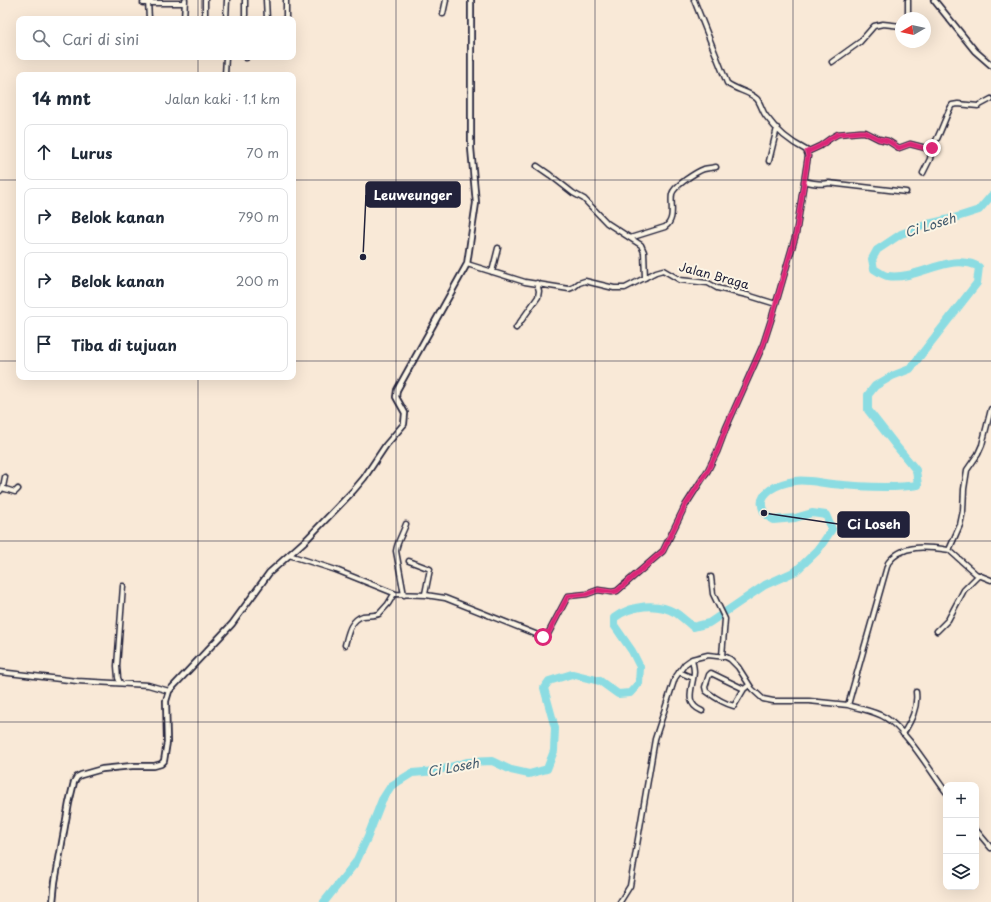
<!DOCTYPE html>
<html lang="id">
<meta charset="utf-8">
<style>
:root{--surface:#fff;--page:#f2f2f3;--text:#1f2937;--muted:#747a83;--line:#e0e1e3}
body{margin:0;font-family:"Playpen Sans",sans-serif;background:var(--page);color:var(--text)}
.controls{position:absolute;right:12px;bottom:12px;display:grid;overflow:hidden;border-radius:8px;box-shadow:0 4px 16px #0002}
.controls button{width:36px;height:36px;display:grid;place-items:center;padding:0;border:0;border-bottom:1px solid var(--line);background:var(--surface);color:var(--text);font:20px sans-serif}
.compass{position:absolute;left:895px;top:12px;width:36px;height:36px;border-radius:50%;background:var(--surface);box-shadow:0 4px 16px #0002;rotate:261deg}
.stop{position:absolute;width:12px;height:12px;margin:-9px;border:3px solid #db2777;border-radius:50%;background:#fff}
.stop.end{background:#db2777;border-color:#fff;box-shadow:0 1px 4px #0008}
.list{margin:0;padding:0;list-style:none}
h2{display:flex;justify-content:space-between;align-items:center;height:52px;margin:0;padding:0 16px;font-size:17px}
h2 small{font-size:13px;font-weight:400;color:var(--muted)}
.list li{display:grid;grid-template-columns:26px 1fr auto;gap:12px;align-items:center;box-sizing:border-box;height:56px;margin:0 8px 8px;padding:0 8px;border:1px solid var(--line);border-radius:8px}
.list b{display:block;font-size:15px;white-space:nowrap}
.list em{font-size:13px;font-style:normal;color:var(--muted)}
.icon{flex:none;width:22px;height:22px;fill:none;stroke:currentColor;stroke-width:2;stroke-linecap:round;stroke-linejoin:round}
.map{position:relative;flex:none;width:991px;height:902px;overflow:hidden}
.search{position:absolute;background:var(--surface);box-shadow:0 4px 16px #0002;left:16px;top:16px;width:280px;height:44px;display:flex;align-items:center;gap:10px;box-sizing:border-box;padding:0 14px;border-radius:8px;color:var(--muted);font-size:15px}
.panel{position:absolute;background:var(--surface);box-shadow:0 4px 16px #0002;left:16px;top:72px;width:280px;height:308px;border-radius:8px}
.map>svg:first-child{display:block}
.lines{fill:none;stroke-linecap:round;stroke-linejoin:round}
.river{stroke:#8bdce2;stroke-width:8}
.minor-casing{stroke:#22223b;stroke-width:7}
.tertiary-casing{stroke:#22223b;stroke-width:8}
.minor{stroke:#fcf5e5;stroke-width:4}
.tertiary{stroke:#fcf5e5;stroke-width:4.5}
.route{stroke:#db2777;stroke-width:5}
.grid{fill:none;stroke:#22223b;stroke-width:1;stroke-opacity:0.55}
.labels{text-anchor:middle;stroke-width:4;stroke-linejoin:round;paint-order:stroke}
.street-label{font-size:12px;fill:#22223b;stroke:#fcf5e5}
.water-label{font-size:13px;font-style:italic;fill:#425a6d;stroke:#fcf5e5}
.leader{fill:none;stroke:#22223b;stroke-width:1.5}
.callout-dot{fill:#22223b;stroke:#fcf5e5;stroke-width:1.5}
.callout{fill:#22223b;stroke:#22223b;stroke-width:1.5}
.callout-label{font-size:13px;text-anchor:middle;font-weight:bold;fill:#fff}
</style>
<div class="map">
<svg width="991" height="902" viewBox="0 0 991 902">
<rect width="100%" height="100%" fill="#f9e9d7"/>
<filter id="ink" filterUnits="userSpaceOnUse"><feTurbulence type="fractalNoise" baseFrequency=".025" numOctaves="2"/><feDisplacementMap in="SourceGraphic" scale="8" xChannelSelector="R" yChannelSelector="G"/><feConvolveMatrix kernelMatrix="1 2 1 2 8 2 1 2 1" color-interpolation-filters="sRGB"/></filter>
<g filter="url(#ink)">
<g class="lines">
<path class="river" d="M324,902L356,862L368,836L382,800L391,786L412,773L436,771L467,762L492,761L511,770L529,774L547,769L554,751L555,728L544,688L549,681L572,674L600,681L618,694L630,693L639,683L640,667L632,651L614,625V618C631,605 657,602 676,613C682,617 688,623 693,627L709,623L765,585L796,571L818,550L832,529L826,515L812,513L795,518L773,520C770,518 765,515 764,512C754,492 780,483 795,481C805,479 821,483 832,484C861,487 889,489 918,485L916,470L897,447L868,410V395L875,386L892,376L910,369L977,283L979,267C975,265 971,263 967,263C943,258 914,280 888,276C884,276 879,272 874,269L872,259L877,250L901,234L928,224L954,218L979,210L991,196"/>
<defs>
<path id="minor" d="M205,0V19
M266,0L267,19
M148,1L149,19
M143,3H185
M443,14L446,0
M908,18V0
M184,19L185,0
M226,19L227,0
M245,19V0
M286,19V0
M246,57V58
M832,62L860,42L874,26L883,24L901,26
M225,75L226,57
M807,152L820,146L831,138L838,134L860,132H865L879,139L888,141L899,148L910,144L930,149C937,145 946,114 952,105L958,104L978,106L991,99
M769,161L777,128
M537,166L550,175L573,193L584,199L607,223L641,245L644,252L645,278
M923,173L930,159L932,148
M804,181C812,183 820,185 829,183L906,192
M630,238L665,227C676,219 670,205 672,194C674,186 696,172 704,169C708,168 712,168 716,167
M467,264L525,282L569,289L574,287L579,283L585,281L614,288H625L656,272L663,270L680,280L708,283L717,288L747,295L776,304
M492,272L498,248
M516,328L538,297L539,291L537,283
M2,488L15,492L18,489
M0,491L3,487L5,477
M949,550L976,574L991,580
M289,555L336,570L396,594L426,595L445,598L543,637L548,634L568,596L587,594L598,590L612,592L617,591L663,551L685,506L708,470L717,452L726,428L763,345L772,317L796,234L808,156L806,150C790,142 776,130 766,116C762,111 761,104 757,99C749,91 735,90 727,83L694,0
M409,561L430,569L425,594
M711,577L713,594L725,619L722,656
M404,595L396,551C397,542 403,533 406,524
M937,631L948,620L964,590L979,575
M345,645C348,634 350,620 363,616C369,615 374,616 379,614L388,604L394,594
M692,659C693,664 694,668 694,672C693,688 683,703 702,711
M0,672L77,681L148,685L169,691
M679,672L693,678
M120,683L118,678L117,666L123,586
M744,689L711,673L709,675L705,687L706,691C714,697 725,704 734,706L744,689L749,685
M903,734C911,721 918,708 916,692
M946,792C931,772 906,730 886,718C875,711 860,709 848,705L888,563C902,543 928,547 949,550L960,525L963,511L964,489L967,470L978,454L982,445L991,409
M976,830L991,848
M620,902L630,886L655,739L675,678L685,664L692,659L708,655L726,657L730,659L738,667L752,689L763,699L773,701H809L848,705"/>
<path id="tertiary" d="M934,0L975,51L991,65
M53,902L55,882L69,803L74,782L77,777L81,775L102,769L132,766H154L161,764L164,761L167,742L166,701L169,691L232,624L269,573L307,539L353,491L364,478L386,445L404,424L405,413L396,397L397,390L467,264L476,203L471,148V0"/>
</defs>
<use href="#minor" class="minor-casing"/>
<use href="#tertiary" class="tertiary-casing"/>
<use href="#minor" class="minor"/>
<use href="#tertiary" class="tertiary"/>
</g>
</g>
<g class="lines" filter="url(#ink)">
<path class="route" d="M543,637L548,634L568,596L587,594L598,590L612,592L617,591L663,551L685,506L708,470L717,452L726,428L763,345L772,317L796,234L808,156L807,152L820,146L831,138L838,134L860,132H865L879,139L888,141L899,148L910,144L924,148H932"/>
</g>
<path class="grid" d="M198,0V19M396,0V902M595,0V902M793,0V902M198,57V75M0,180H19M293,180H991M0,361H19M293,361H991M198,377V902M0,541H991M0,722H991"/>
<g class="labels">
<g class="street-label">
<text transform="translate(714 276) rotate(15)" y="4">Jalan Braga</text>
</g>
<g class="water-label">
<text transform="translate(930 225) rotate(-17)" y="5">Ci Loseh</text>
<text transform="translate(453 767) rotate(-10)" y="5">Ci Loseh</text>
</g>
</g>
<path class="leader" d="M363 257L366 195M764 513L838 524"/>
<g class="callout-dot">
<circle cx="363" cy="257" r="4"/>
<circle cx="764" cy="513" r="4"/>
</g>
<g class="callout">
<rect x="366" y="182" width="94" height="25" rx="4"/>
<rect x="838" y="512" width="71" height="25" rx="4"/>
</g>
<g class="callout-label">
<text x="413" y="200">Leuweunger</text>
<text x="874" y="529">Ci Loseh</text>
</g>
</svg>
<div class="controls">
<button>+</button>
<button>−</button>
<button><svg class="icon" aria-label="layers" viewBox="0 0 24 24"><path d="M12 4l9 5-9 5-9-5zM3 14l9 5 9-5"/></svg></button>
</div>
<svg class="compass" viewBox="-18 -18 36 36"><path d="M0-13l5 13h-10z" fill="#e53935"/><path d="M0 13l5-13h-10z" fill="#747a83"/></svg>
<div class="stop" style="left:543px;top:637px"></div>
<div class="stop end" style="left:932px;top:148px"></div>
<div class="search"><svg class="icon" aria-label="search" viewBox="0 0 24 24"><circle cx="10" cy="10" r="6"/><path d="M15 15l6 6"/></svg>Cari di sini</div>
<section class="panel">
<h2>14 mnt<small>Jalan kaki · 1.1 km</small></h2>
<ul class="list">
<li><svg class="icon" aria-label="ahead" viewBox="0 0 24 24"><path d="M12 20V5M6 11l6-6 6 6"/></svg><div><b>Lurus</b></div><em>70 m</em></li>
<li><svg class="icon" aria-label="right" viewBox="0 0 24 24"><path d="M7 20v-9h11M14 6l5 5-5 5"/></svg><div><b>Belok kanan</b></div><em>790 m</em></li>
<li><svg class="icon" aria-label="right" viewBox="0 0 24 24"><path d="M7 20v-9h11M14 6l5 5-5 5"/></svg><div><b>Belok kanan</b></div><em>200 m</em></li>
<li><svg class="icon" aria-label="arrive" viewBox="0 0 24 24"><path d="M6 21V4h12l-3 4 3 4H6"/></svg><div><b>Tiba di tujuan</b></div></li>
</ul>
</section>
</div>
